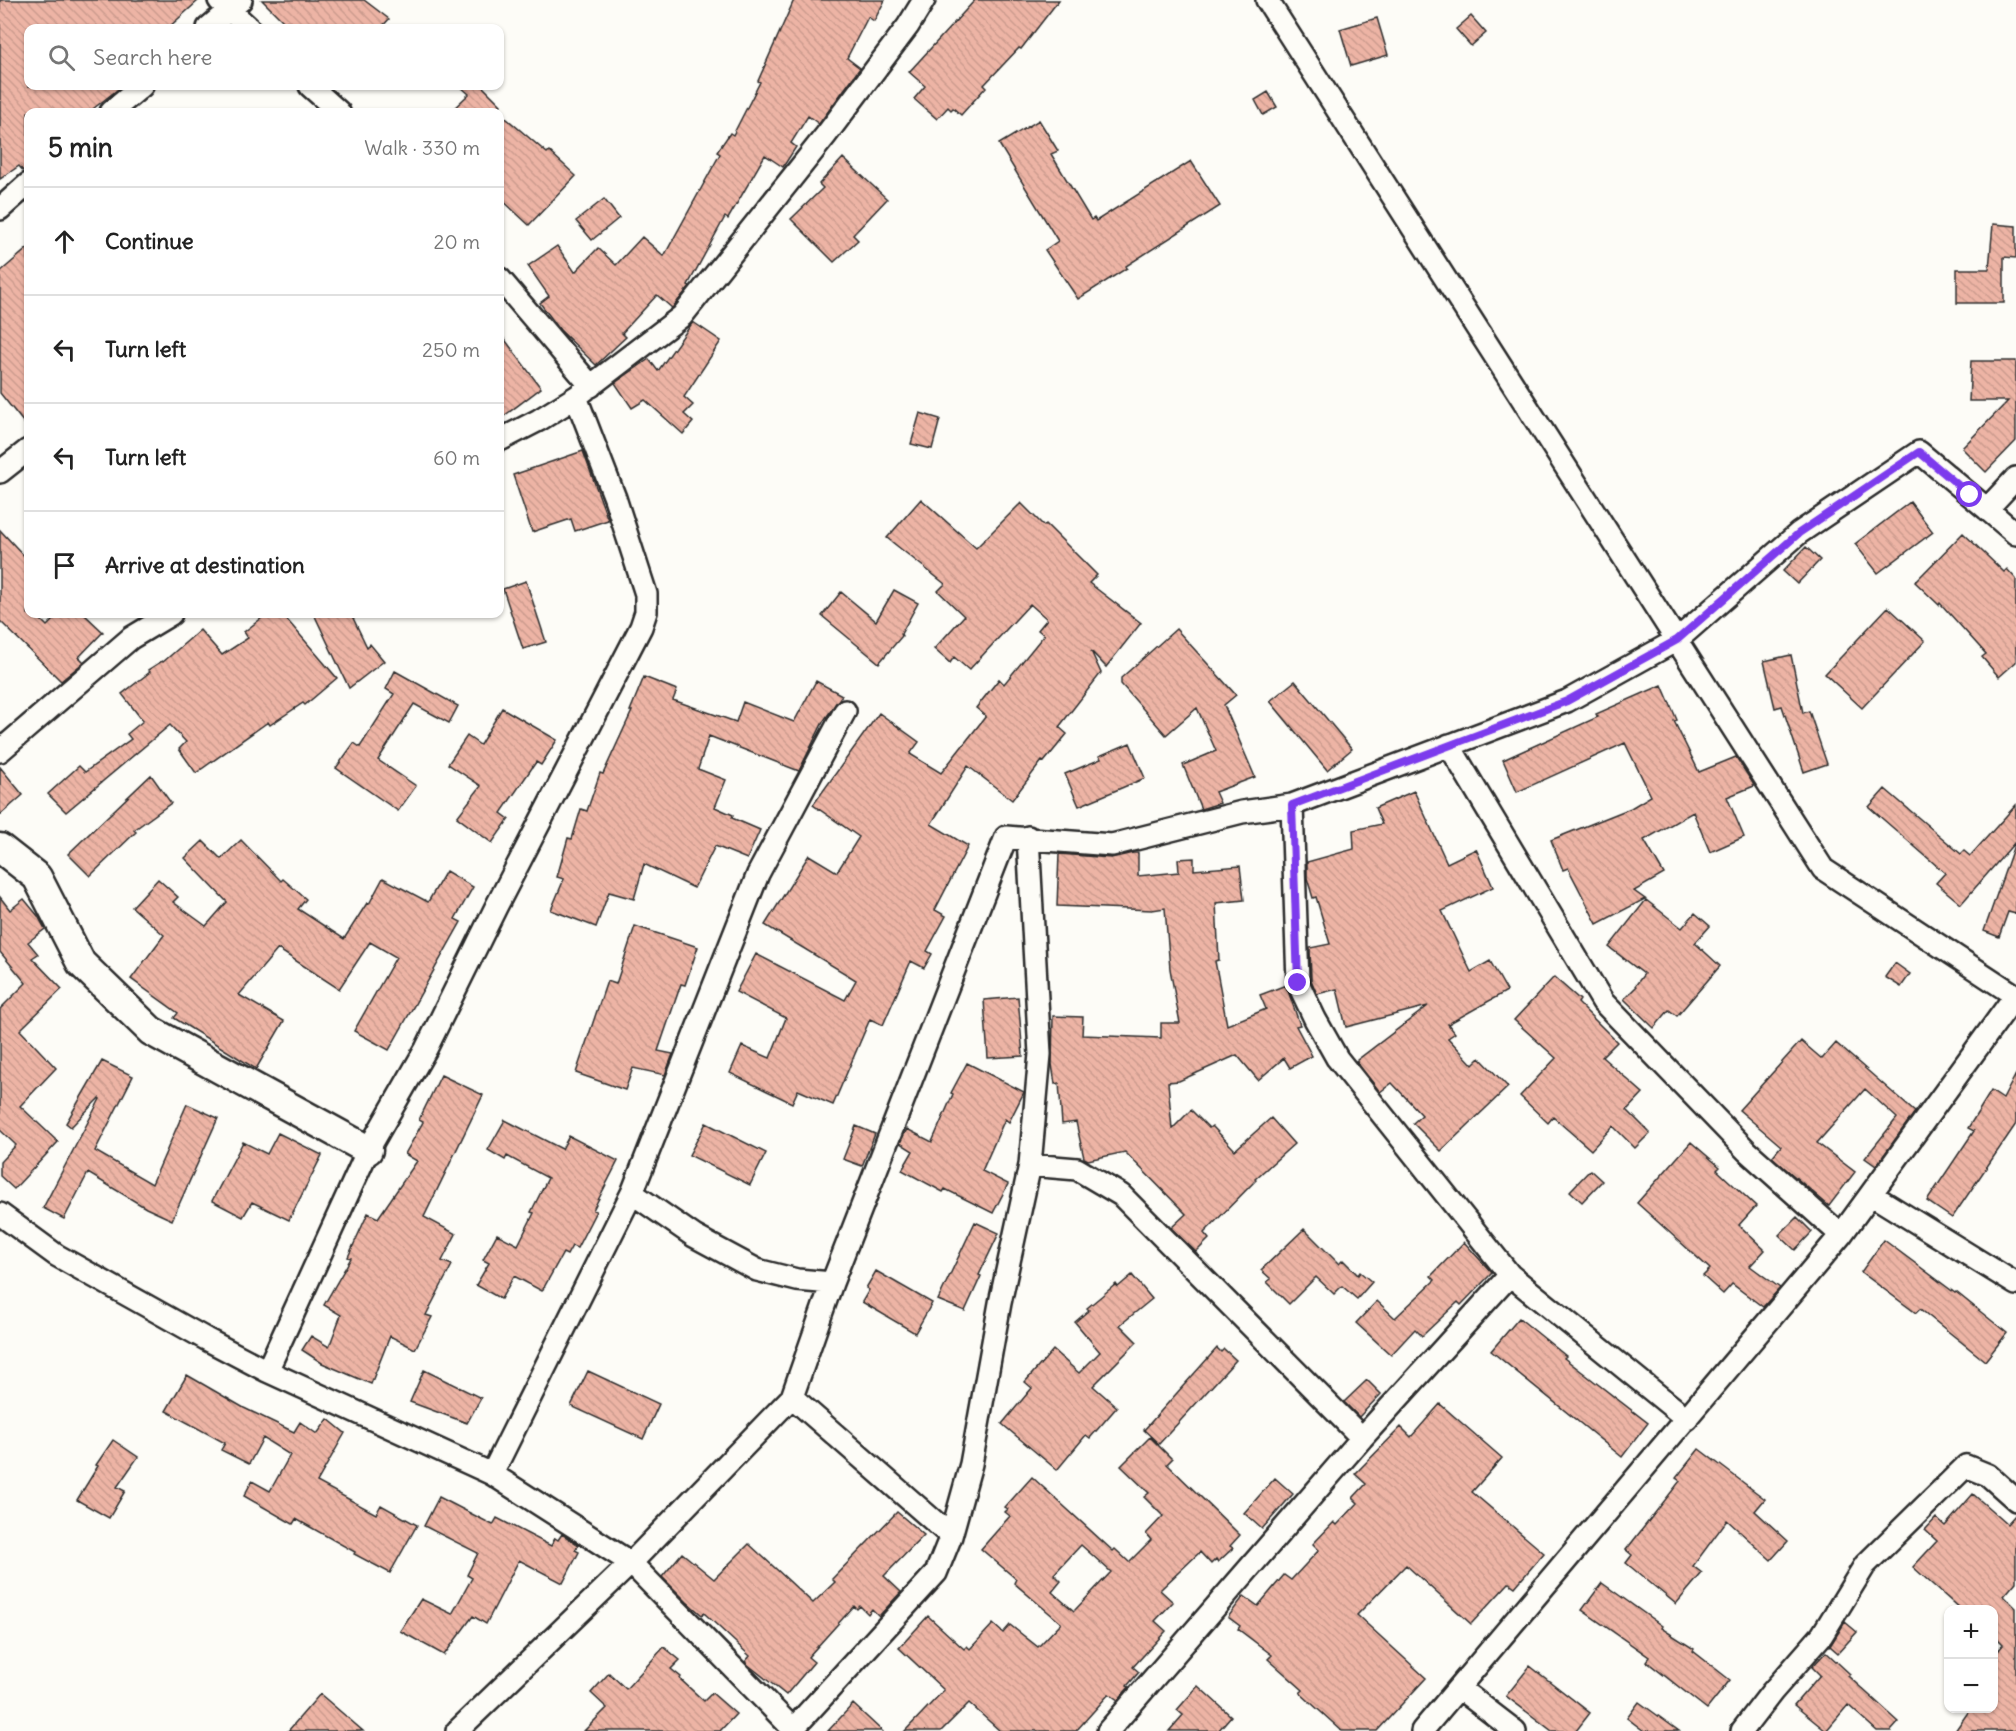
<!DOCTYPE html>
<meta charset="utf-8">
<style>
:root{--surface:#fff;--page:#f2f2f2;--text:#222;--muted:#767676;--line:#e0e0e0}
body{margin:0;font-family:Delius,sans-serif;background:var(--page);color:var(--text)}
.controls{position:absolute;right:18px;bottom:18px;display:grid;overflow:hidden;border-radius:12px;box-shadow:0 2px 4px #0004}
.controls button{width:54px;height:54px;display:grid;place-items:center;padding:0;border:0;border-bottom:2px solid var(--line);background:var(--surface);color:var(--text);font:30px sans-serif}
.stop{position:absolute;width:18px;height:18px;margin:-14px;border:4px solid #7c3aed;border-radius:50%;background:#fff}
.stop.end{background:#7c3aed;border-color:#fff;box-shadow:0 2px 6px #0008}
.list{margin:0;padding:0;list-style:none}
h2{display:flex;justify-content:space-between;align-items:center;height:78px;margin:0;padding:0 24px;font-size:26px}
h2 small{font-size:20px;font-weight:400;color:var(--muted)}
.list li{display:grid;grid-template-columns:39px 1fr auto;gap:18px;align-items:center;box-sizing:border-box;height:108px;padding:0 24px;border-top:2px solid var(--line)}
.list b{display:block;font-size:22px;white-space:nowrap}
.list em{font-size:20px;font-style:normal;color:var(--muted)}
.icon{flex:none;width:33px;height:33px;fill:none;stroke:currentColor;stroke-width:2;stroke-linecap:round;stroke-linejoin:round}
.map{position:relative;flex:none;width:2016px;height:1731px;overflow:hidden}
.search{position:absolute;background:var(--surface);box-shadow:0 2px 4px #0004;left:24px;top:24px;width:480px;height:66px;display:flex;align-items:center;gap:15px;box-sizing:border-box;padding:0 21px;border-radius:12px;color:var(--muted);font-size:22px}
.panel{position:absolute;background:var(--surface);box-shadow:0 2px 4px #0004;left:24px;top:108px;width:480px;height:510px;border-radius:12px}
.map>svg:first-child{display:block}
.building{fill:url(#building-back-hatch);stroke:#2b2b2b;stroke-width:1.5;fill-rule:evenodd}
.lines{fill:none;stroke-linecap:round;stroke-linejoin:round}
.street-casing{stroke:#2b2b2b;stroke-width:26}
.secondary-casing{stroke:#2b2b2b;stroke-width:33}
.street{stroke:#fdfcf7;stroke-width:21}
.secondary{stroke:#fdfcf7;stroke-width:28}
.route{stroke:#7c3aed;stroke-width:8}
</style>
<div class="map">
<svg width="2016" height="1731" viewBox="0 0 2016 1731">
<defs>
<pattern id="building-back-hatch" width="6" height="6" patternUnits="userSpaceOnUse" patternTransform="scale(1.5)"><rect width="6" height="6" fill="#edb4a5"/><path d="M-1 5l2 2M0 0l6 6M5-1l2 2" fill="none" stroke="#cb9b8e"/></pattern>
</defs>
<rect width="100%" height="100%" fill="#fdfcf7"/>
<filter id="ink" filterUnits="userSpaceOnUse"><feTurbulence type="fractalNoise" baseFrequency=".0167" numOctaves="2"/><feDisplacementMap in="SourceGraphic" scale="12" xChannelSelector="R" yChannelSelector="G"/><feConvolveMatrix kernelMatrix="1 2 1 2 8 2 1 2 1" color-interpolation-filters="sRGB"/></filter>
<g filter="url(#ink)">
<path class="building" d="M0,0H199L168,28H28V86H122L89,112H28V172H24L19,166L0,179Z
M262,0H364L389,19L381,28H297L287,21L285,23Z
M794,0H885L874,21L868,17L847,58L860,68L819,124L808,116L791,143L796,147L783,167L765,155L728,219L725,217L688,285L690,286L673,307L672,308L657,295L622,333L626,337L596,365L560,330L540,303L549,296L528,266L557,246L575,272L598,248L616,265L642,237L664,256L720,154L717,152L730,133L733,135L760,82L758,81Z
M975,0H1059L1021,49L1019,48L984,85L986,87L961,115L953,108L951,110L948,107L937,119L914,99L925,86L909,72Z
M1471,16L1486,33L1471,46L1456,29Z
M1377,18L1388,55L1351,66L1340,29Z
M460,86H482L501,105L493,112H450L469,94Z
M1268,92L1277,107L1263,115L1255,100Z
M500,113L547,153L549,151L576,176L529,225L500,198Z
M1039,120L1058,151L1051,154L1091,220L1094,218L1096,221L1191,161L1220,206L1126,266L1127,268L1078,299L1045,250L1058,241L999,144Z
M843,158L887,199L853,235L858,240L834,262L791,219L823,188L819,184Z
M604,199L619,218L592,240L576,221Z
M1993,224L2016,226V258L2004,257V303H1957V269H1989Z
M28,248V428L0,393V272Z
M693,322L721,341L684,397L693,405L684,414L693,422L683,434L645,400L632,408L615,383L649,359L658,371Z
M500,333L541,388L500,419Z
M1971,361H2016V441L1986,472L1962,448L2008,401H1969Z
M920,413L940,419L932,449L911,444Z
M583,451L608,520L575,531L571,519L532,532L513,475Z
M921,499L976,548L1021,503L1044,526L1046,524L1097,575L1089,583L1141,623L1106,667L1091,651L1101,673L1059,727L1067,734L1044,762L1042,761L1012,800L968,766L931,824L968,846L935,910L946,916L927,951L932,954L924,968L911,961L883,1025L870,1019L833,1105L798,1090L792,1103L730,1073L742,1046L770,1058L786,1018L736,992L756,954L845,1000L856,980L765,925L809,855L837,872L859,837L813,805L879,713L919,742L910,754L941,773L986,716L976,708L999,679L1004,684L1044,635L1038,630L1047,619L1030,604L969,670L954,657L950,663L934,649L964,616L938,591L945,584L887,538Z
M1910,502L1933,532L1878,573L1855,544Z
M0,530L28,560V614H35L47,626L59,614H84L103,632L79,657L84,662L61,681L0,621Z
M1963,533L2004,572L2007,569L2016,579V662L1999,677L1982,657L1986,654L1940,603L1939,605L1915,582Z
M1806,547L1820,560L1797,584L1783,571Z
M526,581L546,642L523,649L503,589Z
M894,590L918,603L901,634L902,636L879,663L822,616L841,592L876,621Z
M1888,607L1925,641L1862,708L1825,674Z
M267,614H282L337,678L305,705L303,703L270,725L268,722L196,773L179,749L186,742L170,725L66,812L48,794L79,766L85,772L131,739L127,734L143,721L122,694L150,672L148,670L162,661L163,662L200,630L222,655L248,638L244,632Z
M314,614H351L367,647L370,644L384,661L349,688Z
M1176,629L1236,695L1224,705L1255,777L1215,792L1220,803L1201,809L1183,765L1216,751L1197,708L1166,735L1121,684V678Z
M1791,655L1803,713L1809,711L1827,764L1804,772L1782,706L1775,708L1764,661Z
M395,671L458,706L449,723L414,704L378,760L416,786L398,811L336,768L354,743L360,747L394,694L386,689Z
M644,677L677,690L673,700L736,722L743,702L794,722L816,681L842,695L823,722L799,771L709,736L698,769L726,780L715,807L733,815L732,818L760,830L747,859L715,846L694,888L644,864L634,899L609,892L596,927L551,910L564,879L557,877L568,838L572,839L581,809L587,811L600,773L603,774L632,711H630Z
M1295,681L1352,749L1327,770L1270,701Z
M1662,685L1677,720L1674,721L1699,772L1736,757L1752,782L1754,786L1727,797L1744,837L1710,852L1693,812L1644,840L1664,874L1634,891L1645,899L1597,924L1568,868L1563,870L1551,840L1631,808L1651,796L1625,743L1517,792L1503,760L1598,717L1596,714Z
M502,708L557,740L541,765L536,762L501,813L509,819L492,843L457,817L481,786L448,764L467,736L480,745Z
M1130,743L1145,778L1079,806L1065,774L1101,759L1099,756Z
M0,767L23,795L0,815Z
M151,775L171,803L134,830L136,832L90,876L68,854Z
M1885,789L1961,854L1964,851L1970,856L2016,805V841L1961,904L1936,883L1945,873L1869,807Z
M1414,791L1447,863L1476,849L1493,887L1442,911L1471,972L1490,961L1507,991L1448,1024L1455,1033L1448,1038L1473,1065L1480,1058L1508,1087L1441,1151L1413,1123L1422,1115L1392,1083L1380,1092L1356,1061L1428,1006L1346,1027L1337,989L1317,994L1311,980L1310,948L1330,944L1316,897L1313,898L1307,878V862L1354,849L1353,830L1382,824L1375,808Z
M241,840L281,881L283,879L306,899L298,909L344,939L367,903L369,904L383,878L428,902L446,871L473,887L455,919L461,922L389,1050L354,1031L396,957L370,942L339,989L278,949L239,995L284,1021L256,1069L174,1018L178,1013L131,979L164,935L132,907L158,879L178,897L173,902L206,926L227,902L185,858L203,841L221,859Z
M2014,845L2016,846V914L2008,912L1999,937L1984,931Z
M1133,853H1138V876L1179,872L1178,859L1194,858V870L1240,866L1244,900L1216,903L1219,960L1215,961L1227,1025L1266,1009L1260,995L1286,985L1300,1025L1296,1026L1312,1056L1290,1068L1284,1058L1258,1080L1237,1055L1179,1081L1168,1082L1172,1129L1191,1110L1209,1128L1212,1126L1235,1150L1271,1118L1294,1144L1255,1179L1256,1180L1204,1233L1209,1239L1196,1252L1171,1228L1186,1214L1125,1152L1088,1160L1084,1158L1076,1122L1062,1124L1059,1083L1055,1084L1052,1064L1053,1016L1083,1017L1082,1035L1161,1038V1023H1180L1170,969L1165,908L1152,910L1057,906L1059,854L1111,858Z
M0,897L10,910L24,899L38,916L45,929L28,942L38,954L32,958L62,989L20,1030L56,1068L20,1106L58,1142L14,1189L0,1176V1162L16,1145L0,1130V1009L26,983L0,952Z
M1646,900L1682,928L1695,913L1710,926L1695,943L1720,966L1677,1016L1669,1010L1654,1028L1624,999L1636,987L1635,986L1644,974L1609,947Z
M635,926L698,947L685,985L681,984L658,1051L673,1054L665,1075L633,1068L625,1090L576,1073L607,981L616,984Z
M1895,963L1910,974L1901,987L1885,977Z
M1554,977L1580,1000L1578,1003L1617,1042L1602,1057L1643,1093L1627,1110L1650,1133L1635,1148L1613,1126L1591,1150L1553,1117L1548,1123L1520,1096L1556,1058L1514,1020Z
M1018,997L1023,1056L988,1058L984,1000Z
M1801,1041L1822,1059L1836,1043L1915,1112L1876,1166L1865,1158L1897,1118L1865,1089L1817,1143L1855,1172L1829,1206L1772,1157L1781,1146L1739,1110Z
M102,1061L133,1076L95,1151L152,1184L187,1104L218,1118L172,1220L146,1208L88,1173L64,1219L43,1208L100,1099L99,1098L71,1127L66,1123Z
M967,1063L1024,1092L1009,1122L1005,1119L982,1171L1008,1184L993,1213L945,1189L943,1192L902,1170L913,1151L900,1143L907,1129L932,1142L953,1094L951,1093Z
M2016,1074V1124L1952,1218L1927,1201L1974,1131L1968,1128L1991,1091L2003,1099Z
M441,1075L483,1095L424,1217L456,1234L442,1261L452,1265L426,1315L432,1317L415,1349L390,1336L371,1384L322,1363L302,1350L311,1336L329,1347L341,1315L324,1305L351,1258L348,1257L368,1213L378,1218L417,1161L405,1154L423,1122L419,1120Z
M505,1120L562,1149L569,1136L618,1161L593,1210L596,1211L577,1248L572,1246L567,1255L563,1253L542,1291L514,1276L501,1299L476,1285L489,1263L483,1260L497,1234L518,1245L534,1213L531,1212L548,1178L507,1156L505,1160L488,1150Z
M706,1123L766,1153L750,1185L689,1155Z
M856,1126L875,1134L862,1166L843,1159Z
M278,1133L322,1155L289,1220L252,1202L243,1217L212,1201L243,1142L267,1154Z
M1691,1142L1720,1167L1717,1170L1756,1206L1739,1225L1765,1250L1750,1266L1780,1288L1763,1307L1732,1284L1723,1294L1703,1276L1710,1269L1637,1203Z
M1590,1170L1602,1181L1582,1202L1570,1191Z
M1797,1217L1812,1232L1795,1250L1779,1235Z
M975,1222L999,1233L979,1275L981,1276L965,1311L938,1300Z
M1304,1229L1339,1264L1343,1260L1358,1275L1360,1272L1372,1282L1357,1299L1342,1286L1334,1294L1316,1277L1289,1304L1267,1282L1271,1279L1261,1270Z
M1884,1240L1955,1293L1956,1292L2007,1333L1985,1361L1920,1309L1916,1313L1861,1272Z
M1464,1242L1492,1273L1461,1305L1458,1302L1422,1336L1415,1329L1391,1355L1356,1323L1377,1301L1395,1318L1435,1280L1431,1276Z
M876,1271L932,1303L915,1333L862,1302L869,1290L866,1288Z
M1132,1275L1152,1299L1120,1325L1137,1342L1093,1386L1117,1407L1090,1438L1086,1435L1057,1470L1002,1424L1032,1388L1025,1382L1053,1350L1079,1373L1100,1352L1075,1322L1089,1310L1087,1308L1116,1284L1118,1287Z
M1519,1318L1566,1356L1564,1358L1648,1423L1622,1457L1491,1351Z
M1217,1348L1221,1352L1224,1349L1236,1360L1159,1444L1144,1430Z
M424,1370L481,1398L467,1423L410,1402Z
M588,1371L659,1404L643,1439L571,1406Z
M187,1375L244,1408L294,1432L300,1422L317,1434L328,1419L345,1433L317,1482L376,1514L381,1505L417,1525L390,1573L354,1554L355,1552L296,1519L293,1524L244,1496L252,1481L270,1491L290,1455L263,1438L249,1464L221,1450L225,1443L166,1411Z
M1367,1380L1381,1394L1359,1417L1344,1402Z
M1440,1404L1502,1458L1472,1492L1544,1553L1515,1587L1509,1583L1471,1624L1406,1565L1357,1615L1426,1678L1377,1731H1342L1300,1693L1303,1690L1268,1659L1272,1655L1238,1629L1240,1626L1228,1617L1244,1596L1258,1606L1284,1575L1291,1580L1319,1550L1313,1544L1334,1522L1337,1525L1358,1503L1353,1498L1366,1484L1355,1474L1401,1427L1411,1437Z
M1150,1437L1172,1459L1167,1464L1240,1535L1230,1546L1233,1548L1218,1562L1216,1559L1211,1564L1200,1552L1160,1590L1173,1602L1155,1621L1166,1631L1133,1667L1139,1672L1127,1686L1129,1687L1118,1700L1109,1694L1076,1731H1000L969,1703L941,1731H905L944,1690L899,1648L928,1616L964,1649L967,1646L970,1649L993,1624L1003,1633L1010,1625L1038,1647L1061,1623L1014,1583L1016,1579L981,1549L1010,1516L1005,1512L1008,1509L1005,1507L1032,1477L1113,1551L1115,1549L1129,1562L1151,1540L1146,1534L1163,1516L1144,1497L1149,1493L1121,1466ZM1081,1545L1111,1572L1074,1611L1052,1592L1061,1581L1054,1574Z
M113,1440L138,1457L117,1487L125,1491L109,1518L77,1500L98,1466L96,1465Z
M1699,1449L1765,1499L1755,1511L1788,1541L1771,1560L1727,1520L1693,1566L1702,1573L1676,1604L1626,1563L1632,1555L1626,1550L1680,1481L1676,1478Z
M1275,1478L1293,1494L1262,1529L1244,1513Z
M1973,1494L2007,1524L2016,1514V1582L2004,1596L2016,1608V1731H1955L1971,1708H1994V1655L2003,1644L1994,1635V1610H1961L1913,1567L1937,1541L1925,1530L1936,1518L1945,1526Z
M439,1497L493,1525L497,1518L551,1546L555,1538L558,1540L562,1534L579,1545L575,1550L579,1552L563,1583L519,1560L486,1624L473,1616L444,1655L400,1631L421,1599L452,1614L472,1578L467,1575L478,1553L424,1526Z
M897,1512L924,1535L884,1576L901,1592L879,1616L872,1609L868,1614L860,1606L857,1609L854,1606L808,1657L814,1662L786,1695L747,1664L745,1662L750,1656L704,1613L702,1615L687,1602L662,1577L682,1553L714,1579L749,1544L813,1603L835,1582L832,1579Z
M1602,1583L1662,1626L1661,1628L1694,1649L1693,1651L1730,1680L1707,1709L1646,1661L1649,1657L1582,1610Z
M1845,1622L1857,1632L1838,1653L1830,1646Z
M664,1647L680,1660L671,1669L681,1677L680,1679L704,1701L712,1693L736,1714L720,1731H584L607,1708L591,1693L609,1673L626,1689Z
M1826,1652L1850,1674L1848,1676L1899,1722L1891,1731H1877L1848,1705L1826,1731L1794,1705L1820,1675L1812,1667Z
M1530,1666L1590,1713L1576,1731H1552L1506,1696Z
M1198,1686L1231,1716L1218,1731H1169L1183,1715L1177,1710Z
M320,1694L363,1731H288Z
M1639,1702L1679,1731H1644L1627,1718Z
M853,1704L882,1731H828Z"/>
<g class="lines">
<defs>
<path id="street" d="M219,0L249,28
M1267,0L1823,869L2016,996
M208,28L241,0
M310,86L339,112
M111,112L142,86
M0,209L28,184
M500,279L591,386
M500,440L539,420L576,397L682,316L826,135L908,26L924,0
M0,472L28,450
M1987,509L2016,534
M1449,745L1603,1002L1747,1151L1841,1235
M0,751L131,638L171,614
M1292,805L1298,983L1315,1019L1337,1058L1510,1275L1687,1419
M1030,1165L1077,1169L1121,1195L1362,1438
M1872,1195L2016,1284
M0,1214L56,1255L206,1339L267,1371L492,1474L631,1563L795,1731
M832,1283L797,1280L757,1270L694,1236L632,1193L758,874L845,711
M267,1371L368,1150L426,1049L496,907L641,627L646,612V594L615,498L576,397
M792,1397L832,1283L1006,837L1112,845L1242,812L1292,805L1567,701L1677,640L1799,533L1919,452L1987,509L2016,478
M492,1474L632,1193
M1459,1688L1515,1731
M793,1729L936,1573L951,1536L971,1464L1000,1303L1030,1165L1040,1054L1028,837
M457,1731L631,1563L792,1397L951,1536
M1108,1731L1362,1438L1510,1275
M1422,1731L1841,1235L2015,996
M1742,1731L1772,1692L1822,1635L1865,1565L1966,1466L1988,1475L2016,1500"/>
<path id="secondary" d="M0,848L37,877L81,963L151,1031L368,1150"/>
</defs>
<use href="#street" class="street-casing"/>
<use href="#secondary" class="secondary-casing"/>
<use href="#street" class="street"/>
<use href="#secondary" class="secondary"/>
</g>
</g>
<g class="lines" filter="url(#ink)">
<path class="route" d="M1298,983L1292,805L1567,701L1677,640L1799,533L1919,452L1970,495"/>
</g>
</svg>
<div class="controls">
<button>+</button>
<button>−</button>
</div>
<div class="stop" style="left:1970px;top:495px"></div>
<div class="stop end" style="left:1298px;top:983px"></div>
<div class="search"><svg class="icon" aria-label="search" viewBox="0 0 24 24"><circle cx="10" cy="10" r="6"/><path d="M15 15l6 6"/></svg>Search here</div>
<section class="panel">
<h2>5 min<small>Walk · 330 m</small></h2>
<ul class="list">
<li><svg class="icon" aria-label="ahead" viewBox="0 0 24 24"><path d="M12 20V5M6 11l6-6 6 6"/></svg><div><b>Continue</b></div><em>20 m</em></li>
<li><svg class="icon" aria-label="left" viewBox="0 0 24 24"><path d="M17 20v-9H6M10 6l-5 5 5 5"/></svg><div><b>Turn left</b></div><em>250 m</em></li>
<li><svg class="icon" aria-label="left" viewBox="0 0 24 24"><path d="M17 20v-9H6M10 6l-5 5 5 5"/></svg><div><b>Turn left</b></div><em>60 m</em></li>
<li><svg class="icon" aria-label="arrive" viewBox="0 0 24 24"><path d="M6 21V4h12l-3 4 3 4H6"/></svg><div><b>Arrive at destination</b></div></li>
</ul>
</section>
</div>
